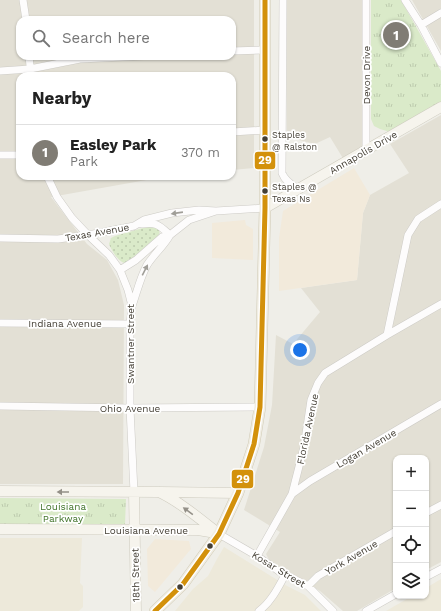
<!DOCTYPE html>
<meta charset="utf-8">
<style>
:root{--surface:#fff;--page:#f6f6f6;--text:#222;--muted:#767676;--line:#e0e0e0;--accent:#807c74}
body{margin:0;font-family:"Work Sans",sans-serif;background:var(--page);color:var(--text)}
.controls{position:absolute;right:12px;bottom:12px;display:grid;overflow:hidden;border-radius:8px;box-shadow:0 1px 3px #0004}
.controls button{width:36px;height:36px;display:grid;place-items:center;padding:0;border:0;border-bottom:1px solid var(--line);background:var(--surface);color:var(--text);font:20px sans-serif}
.you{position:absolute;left:300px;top:350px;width:14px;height:14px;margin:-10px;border:3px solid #fff;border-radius:50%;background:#1a73e8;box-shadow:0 0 0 6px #1a73e833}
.badge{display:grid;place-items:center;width:26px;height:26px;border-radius:50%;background:var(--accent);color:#fff;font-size:13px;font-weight:700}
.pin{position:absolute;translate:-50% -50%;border:2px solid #fff;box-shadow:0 1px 4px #0006}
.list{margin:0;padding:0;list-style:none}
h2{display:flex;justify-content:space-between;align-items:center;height:52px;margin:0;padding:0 16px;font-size:17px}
h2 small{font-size:13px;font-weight:400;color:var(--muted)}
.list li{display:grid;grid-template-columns:26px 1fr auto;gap:12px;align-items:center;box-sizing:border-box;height:56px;padding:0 16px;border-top:1px solid var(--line)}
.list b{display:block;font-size:15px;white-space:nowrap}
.list p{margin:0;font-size:13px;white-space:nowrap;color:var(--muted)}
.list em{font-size:13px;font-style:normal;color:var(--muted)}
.icon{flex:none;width:22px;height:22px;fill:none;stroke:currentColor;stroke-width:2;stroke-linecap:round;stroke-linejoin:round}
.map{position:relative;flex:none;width:441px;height:611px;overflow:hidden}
.search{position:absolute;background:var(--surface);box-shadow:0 1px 3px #0004;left:16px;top:16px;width:220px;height:44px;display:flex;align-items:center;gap:10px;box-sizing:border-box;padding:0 14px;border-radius:12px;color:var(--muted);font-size:15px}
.panel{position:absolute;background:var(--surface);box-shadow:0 1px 3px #0004;left:16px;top:72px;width:220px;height:108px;border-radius:12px}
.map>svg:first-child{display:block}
.residential{fill:#e3e0d5;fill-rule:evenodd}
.commercial{fill:#f2eadb}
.education{fill:#ede9da}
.grass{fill:url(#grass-dots)}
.park{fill:url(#park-tufts)}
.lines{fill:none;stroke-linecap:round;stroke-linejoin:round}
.street-casing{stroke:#cdcbc6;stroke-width:8}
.secondary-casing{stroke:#cecbbf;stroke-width:11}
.primary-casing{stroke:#d1cbb6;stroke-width:12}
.street{stroke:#fdfcfc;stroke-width:7}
.secondary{stroke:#f6f4ed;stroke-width:10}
.primary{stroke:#f0ede3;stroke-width:11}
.bus-1-casing{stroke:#fff;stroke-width:8}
.bus-1{stroke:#d3910b;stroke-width:5}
.oneway{fill:#a09e98}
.oneway2{fill:#949088}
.bus-dot{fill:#443f35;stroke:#fff;stroke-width:1.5}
.labels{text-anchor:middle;stroke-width:3.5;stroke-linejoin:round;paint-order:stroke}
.bus-label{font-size:9px;fill:#443f35;stroke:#fff;text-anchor:start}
.street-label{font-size:10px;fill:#443f35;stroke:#fff}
.park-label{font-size:10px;fill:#41742a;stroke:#fff}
.line-badge{stroke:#fff;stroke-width:1.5}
.badge-label{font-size:11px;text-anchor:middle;font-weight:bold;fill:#fff}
</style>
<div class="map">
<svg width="441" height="611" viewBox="0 0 441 611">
<defs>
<pattern id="grass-dots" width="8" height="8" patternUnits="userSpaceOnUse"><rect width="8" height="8" fill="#daeac9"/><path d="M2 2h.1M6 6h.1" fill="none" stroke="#bccaad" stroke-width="1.8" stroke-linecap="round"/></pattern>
<pattern id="park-tufts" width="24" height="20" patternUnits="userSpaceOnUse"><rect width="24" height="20" fill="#daeac9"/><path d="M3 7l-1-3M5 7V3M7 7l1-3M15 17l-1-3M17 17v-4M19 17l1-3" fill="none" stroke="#bccaad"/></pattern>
</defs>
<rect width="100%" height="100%" fill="#efeee8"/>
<path class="residential" d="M0,0H254V168L232,170V76H20V176H169L51,197L87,244L107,260L118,280L124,305L123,484H0ZM20,20H232V56H20Z
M287,0H363L362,150L344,160L330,137L315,144L287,137Z
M412,0H441V51Z
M441,115V562L426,570V458H396V588L357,611H343L320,591L270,562L266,554L280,532L244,510L264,447L272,405L276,335L293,344L320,312L301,288L357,280L363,213L370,195L409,173L390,144Z"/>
<path class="commercial" d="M354,168L370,195L363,213L357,280L279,291V238L283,211Z
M245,220L246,225L253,229V260L212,258V223Z
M155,539L189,541L191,549L155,592L148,586L147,549Z"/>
<path class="education" d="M0,538H82L80,583L83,586V607L79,611H0Z
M224,547L287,586L305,595L321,611H175L193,589L208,576L217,559Z
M441,579V611H386L412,596H426V588Z"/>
<path class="grass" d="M150,226L158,228C160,231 160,233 158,236L143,251L127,262L124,263C117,260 112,251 109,244L111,238L115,236Z"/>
<path class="park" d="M371,0H401L441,71V103L390,132L380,129L374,126L371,119Z
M0,498L126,499L125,524H0Z"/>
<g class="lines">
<defs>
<path id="street" d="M23,0L26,20
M283,0L282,173C285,181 292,185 298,189
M405,0L421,25L441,63
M421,25L441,13
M232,51L264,50
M29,56L31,76
M0,71L30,69L80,59L144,56
M232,132L266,130
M366,150V0
M0,155H20
M47,176L57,197L72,218L88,235L109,255L120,270L128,290L132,306L130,324V408L134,492
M142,224C157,222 159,225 170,235
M0,238L58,239L88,235L134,226L144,220L172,213L199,210L216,211
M120,270L136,260L162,237L170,235L189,220L216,211L265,208
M132,306C137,292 140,278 147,265C154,254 164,246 170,235
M0,323L130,324
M387,335L441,304
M0,406L130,408L260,407
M292,494L310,481L441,404
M426,513L441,505
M219,534L257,556L280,572L308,586L333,611
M257,556L292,494L304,447L311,400L318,383L325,373L387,335L408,235L418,219L441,204
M426,577L441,569
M308,586L318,576L396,531
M259,611C271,602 278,588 285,575
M366,611L396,594"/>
<path id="secondary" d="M265,208L441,107
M0,491L159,492C180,502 200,519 219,534
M134,492L136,611
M160,492L238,493
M0,529L198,530L216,533"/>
<path id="primary" d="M155,611L183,584L219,534L238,493L254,444L260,407L265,208V0"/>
</defs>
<use href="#street" class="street-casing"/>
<use href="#secondary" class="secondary-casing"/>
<use href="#primary" class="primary-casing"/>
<use href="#street" class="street"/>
<use href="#secondary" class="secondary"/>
<use href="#primary" class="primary"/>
<defs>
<path id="bus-1" d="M155,611L183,584L219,534L238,493L254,444L260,407L265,208V0"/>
</defs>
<use href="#bus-1" class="bus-1-casing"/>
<use href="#bus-1" class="bus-1"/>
</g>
<defs><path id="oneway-solid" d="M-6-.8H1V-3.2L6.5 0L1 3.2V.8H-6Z"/></defs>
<g class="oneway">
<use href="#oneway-solid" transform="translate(177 213) rotate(172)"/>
<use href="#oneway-solid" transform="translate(145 270) rotate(-63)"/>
</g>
<g class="oneway2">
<use href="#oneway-solid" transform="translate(63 492) rotate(-180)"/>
<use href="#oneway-solid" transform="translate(188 511) rotate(-144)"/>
</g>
<g class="bus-dot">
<circle cx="265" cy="139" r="3.5"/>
<circle cx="265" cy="191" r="3.5"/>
<circle cx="210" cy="546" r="3.5"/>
<circle cx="180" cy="587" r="3.5"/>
</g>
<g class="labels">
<g class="bus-label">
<text x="272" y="138">Staples<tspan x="272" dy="12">@ Ralston</tspan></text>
<text x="272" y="190">Staples @<tspan x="272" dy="12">Texas Ns</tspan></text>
</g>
<g class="street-label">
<text transform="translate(366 75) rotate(-90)" y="4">Devon Drive</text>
<text transform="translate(363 152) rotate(-30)" y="4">Annapolis Drive</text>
<text transform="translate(97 232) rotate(-10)" y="4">Texas Avenue</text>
<text x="65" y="327">Indiana Avenue</text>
<text transform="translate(130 344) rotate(-90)" y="4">Swantner Street</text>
<text x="130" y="412">Ohio Avenue</text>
<text transform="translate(307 429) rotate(-78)" y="4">Florida Avenue</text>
<text transform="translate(366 448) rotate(-30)" y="4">Logan Avenue</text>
<text x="146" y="534">Louisiana Avenue</text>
<text transform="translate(351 557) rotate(-30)" y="4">York Avenue</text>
<text transform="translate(279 569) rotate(31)" y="4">Kosar Street</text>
<text transform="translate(135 575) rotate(-91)" y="4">18th Street</text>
</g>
<g class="park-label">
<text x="63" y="510">Louisiana<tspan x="63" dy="12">Parkway</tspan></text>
</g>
</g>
<g class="line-badge">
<rect x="254" y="151" width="22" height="19" rx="4" fill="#d3910b"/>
<rect x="231" y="469" width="23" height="20" rx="4" fill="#d3910b"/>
</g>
<g class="badge-label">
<text x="265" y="164">29</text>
<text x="243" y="483">29</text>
</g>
</svg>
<div class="controls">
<button>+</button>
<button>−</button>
<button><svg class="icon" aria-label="locate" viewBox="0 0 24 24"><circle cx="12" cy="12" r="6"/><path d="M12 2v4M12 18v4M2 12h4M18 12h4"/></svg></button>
<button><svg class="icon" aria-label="layers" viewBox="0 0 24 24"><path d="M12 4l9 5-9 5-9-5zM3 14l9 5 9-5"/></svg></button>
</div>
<div class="you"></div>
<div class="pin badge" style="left:396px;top:35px">1</div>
<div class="search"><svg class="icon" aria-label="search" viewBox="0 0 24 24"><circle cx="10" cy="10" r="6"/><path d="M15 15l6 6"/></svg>Search here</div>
<section class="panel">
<h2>Nearby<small></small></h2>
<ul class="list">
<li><span class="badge">1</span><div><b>Easley Park</b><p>Park</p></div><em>370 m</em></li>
</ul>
</section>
</div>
